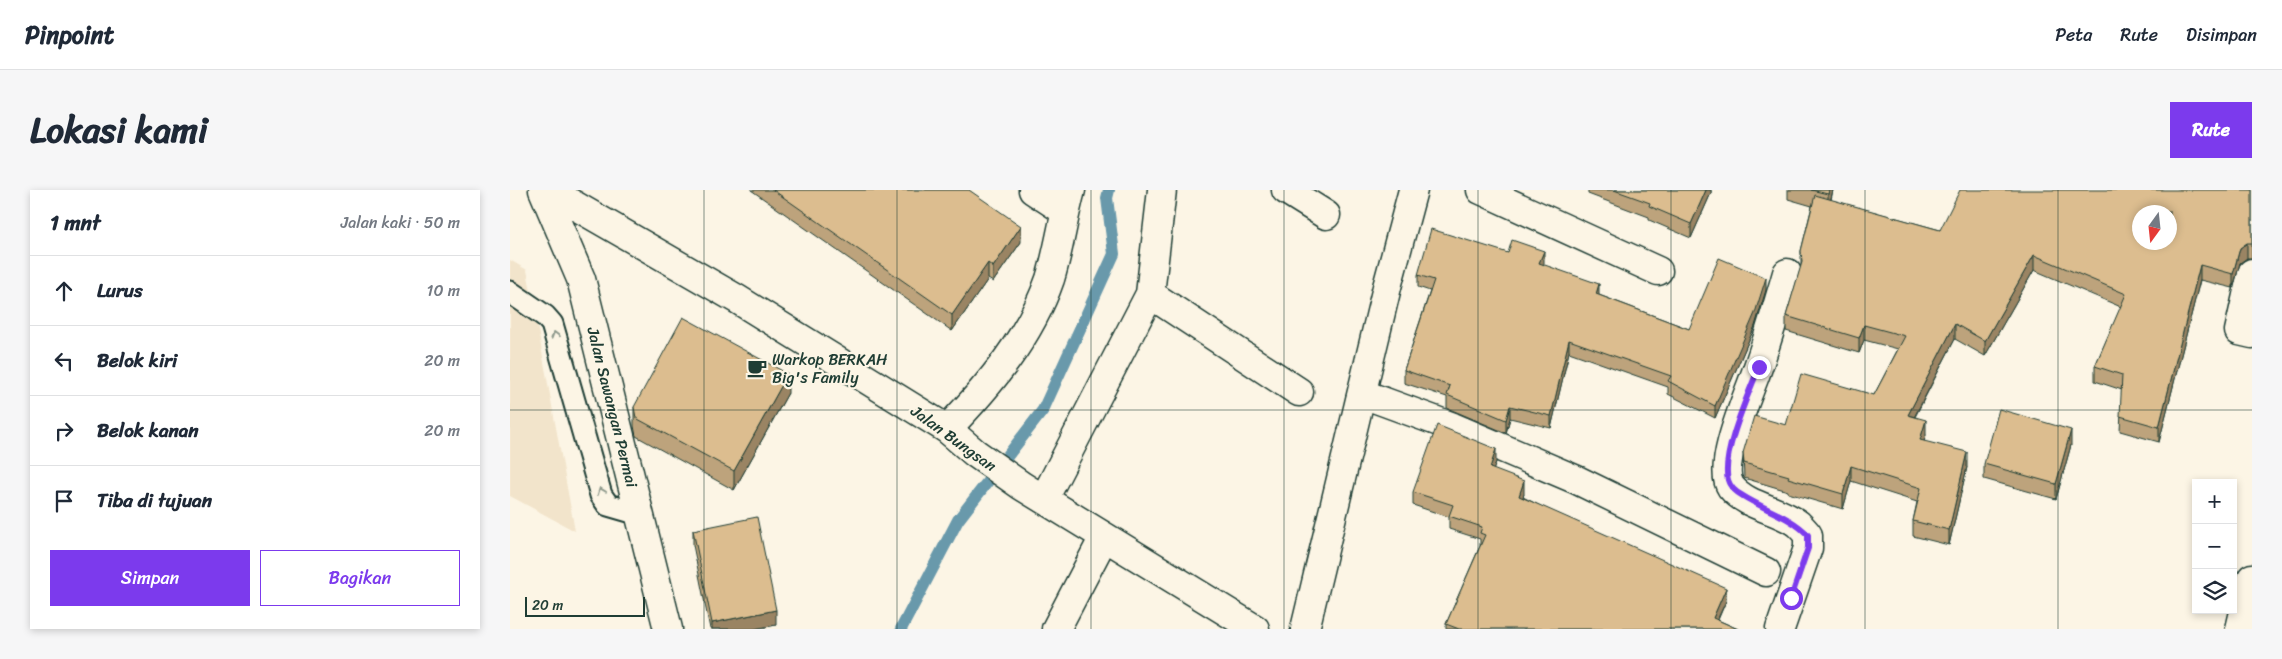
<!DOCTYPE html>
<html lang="id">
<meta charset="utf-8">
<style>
:root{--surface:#fff;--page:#f6f6f7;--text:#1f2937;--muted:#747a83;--line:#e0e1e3;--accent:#7c3aed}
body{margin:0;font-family:Sriracha,sans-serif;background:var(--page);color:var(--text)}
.controls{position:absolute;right:15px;bottom:15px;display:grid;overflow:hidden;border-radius:0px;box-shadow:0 2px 8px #0003}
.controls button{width:45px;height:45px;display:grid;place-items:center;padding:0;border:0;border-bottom:1px solid var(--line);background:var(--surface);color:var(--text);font:25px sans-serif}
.compass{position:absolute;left:1622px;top:15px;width:45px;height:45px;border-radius:50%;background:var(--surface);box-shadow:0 2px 8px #0003;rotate:195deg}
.scale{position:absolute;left:15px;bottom:12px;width:120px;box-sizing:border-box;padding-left:5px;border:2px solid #1f3d34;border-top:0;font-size:14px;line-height:18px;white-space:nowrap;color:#1f3d34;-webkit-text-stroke:4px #fcf5e5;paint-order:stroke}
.stop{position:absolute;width:15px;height:15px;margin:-11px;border:4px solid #7c3aed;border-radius:50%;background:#fff}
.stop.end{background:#7c3aed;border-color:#fff;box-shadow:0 1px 5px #0008}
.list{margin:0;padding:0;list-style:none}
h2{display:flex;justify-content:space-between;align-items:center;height:65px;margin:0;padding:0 20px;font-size:21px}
h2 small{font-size:16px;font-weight:400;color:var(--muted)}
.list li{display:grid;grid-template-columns:32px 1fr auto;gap:15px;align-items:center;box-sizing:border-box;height:70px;padding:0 20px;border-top:1px solid var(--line)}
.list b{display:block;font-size:19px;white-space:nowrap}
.list em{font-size:16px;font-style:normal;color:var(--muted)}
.actions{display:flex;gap:10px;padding:15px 20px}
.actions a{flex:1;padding:11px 0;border:1px solid var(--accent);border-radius:0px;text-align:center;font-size:18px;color:var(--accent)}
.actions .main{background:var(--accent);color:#fff}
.icon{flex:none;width:28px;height:28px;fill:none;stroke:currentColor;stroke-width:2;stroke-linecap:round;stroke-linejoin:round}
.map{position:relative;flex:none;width:1742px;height:439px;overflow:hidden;border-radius:0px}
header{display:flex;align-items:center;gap:30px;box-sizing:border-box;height:70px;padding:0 25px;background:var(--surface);border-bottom:1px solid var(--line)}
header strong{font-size:24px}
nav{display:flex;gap:28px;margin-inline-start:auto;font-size:18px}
.intro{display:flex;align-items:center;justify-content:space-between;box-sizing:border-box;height:120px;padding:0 30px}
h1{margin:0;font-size:35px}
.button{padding:12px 22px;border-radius:0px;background:var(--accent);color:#fff;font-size:18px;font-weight:700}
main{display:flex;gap:30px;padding:0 30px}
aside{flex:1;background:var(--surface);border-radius:0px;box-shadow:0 2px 8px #0003}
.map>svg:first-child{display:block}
.built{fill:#f2e4cb}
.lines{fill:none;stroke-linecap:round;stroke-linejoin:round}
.stream{stroke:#6999ab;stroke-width:12}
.lane-casing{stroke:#1f3d34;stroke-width:25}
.street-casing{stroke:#1f3d34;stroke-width:31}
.secondary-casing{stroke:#1f3d34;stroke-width:31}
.lane{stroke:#fcf5e5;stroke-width:21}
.street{stroke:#fcf5e5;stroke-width:28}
.secondary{stroke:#fcf5e5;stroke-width:28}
.wall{fill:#bda37b;stroke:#1f3d34}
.shaded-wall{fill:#9a8464;stroke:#1f3d34}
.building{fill:#dcbd8f;stroke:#1f3d34;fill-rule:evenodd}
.oneway{stroke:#8e998c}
.route{stroke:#7c3aed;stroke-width:6}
.grid{fill:none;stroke:#1f3d34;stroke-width:1;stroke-opacity:0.55}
.labels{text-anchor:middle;stroke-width:4.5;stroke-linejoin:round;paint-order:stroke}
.poi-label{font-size:16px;fill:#1f3d34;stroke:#fcf5e5;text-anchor:start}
.street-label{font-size:16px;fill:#1f3d34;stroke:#fcf5e5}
</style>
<header>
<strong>Pinpoint</strong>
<nav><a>Peta</a><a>Rute</a><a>Disimpan</a></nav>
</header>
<div class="intro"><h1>Lokasi kami</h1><a class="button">Rute</a></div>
<main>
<aside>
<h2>1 mnt<small>Jalan kaki · 50 m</small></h2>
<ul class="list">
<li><svg class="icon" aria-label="ahead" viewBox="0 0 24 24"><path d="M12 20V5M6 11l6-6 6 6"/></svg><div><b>Lurus</b></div><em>10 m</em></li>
<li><svg class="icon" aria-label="left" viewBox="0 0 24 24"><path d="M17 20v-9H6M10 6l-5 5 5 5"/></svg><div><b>Belok kiri</b></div><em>20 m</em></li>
<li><svg class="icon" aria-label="right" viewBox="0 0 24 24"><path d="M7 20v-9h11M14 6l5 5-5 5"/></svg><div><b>Belok kanan</b></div><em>20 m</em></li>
<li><svg class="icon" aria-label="arrive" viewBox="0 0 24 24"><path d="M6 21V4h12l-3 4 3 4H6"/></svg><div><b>Tiba di tujuan</b></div></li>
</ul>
<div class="actions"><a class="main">Simpan</a><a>Bagikan</a></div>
</aside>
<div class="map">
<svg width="1742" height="439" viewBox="0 0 1742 439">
<rect width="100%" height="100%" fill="#fcf5e5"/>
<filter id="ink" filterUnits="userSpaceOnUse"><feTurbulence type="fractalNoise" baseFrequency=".02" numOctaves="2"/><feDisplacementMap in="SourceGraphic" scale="10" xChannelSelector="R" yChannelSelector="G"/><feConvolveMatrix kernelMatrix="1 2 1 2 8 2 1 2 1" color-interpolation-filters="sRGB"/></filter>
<g filter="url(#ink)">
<path class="built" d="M0,70L17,80L65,341L0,306Z"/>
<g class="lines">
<path class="stream" d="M391,439L448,330L533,220L604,64L597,8L599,0"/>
<defs>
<path id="lane" d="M0,102L35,126L42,134L91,305L98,315L129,324"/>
<path id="street" d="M523,0L555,21
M776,0L816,25
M971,0L1148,81
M1742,83L1729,141L1742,144
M640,104L789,202
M853,204L943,237L1067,290L1256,382
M437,239C479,196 520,147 540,89C549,60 553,29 561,0
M534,309L640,104L652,0
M546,439L594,347
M795,439L877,97L903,0
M1270,439L1298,358V345C1295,341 1291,337 1288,334C1269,319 1237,317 1221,297C1206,276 1240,201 1248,177C1259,146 1268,114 1277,83
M1730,439L1742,388"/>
<path id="secondary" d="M33,0L71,89L158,439
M38,0L227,109L437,239L465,263L512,296L745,439"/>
</defs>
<use href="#lane" class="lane-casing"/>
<use href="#street" class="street-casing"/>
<use href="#secondary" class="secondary-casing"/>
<use href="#lane" class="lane"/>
<use href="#street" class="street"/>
<use href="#secondary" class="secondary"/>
</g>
<path class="wall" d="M241,0H459L511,52L483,92L478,89L442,141Z
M1078,0H1201V3L1181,48L1139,30V27L1078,4Z
M1278,0H1323L1321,10L1430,40L1742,0V68H1737L1730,73L1723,98L1690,90L1649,252L1610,241L1612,200L1585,191V176L1611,117L1524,80L1475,166L1445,149L1405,227L1416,245L1414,251L1457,277L1439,355L1403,346V331L1407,312L1341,291L1333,319L1278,303V301L1234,288L1233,263L1276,235L1364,205L1388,159L1354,150L1349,163L1276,141V126L1291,77V61L1302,16L1278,9Z
M998,63L1034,74L1033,75L1089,105L1179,139L1256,100L1245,136L1205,228L1158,204V197L1059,162L1041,238L1000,228L996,243L937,218V207L894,193V180L920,101L908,97V85Z
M278,203L224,300L126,246L124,236V217Z
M1561,255L1546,309L1474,289V274Z
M986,272L983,280L1014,304L1013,307L1216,411L1208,430L1228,439H936V434L970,356V349L939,339V327L903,315V302Z
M183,340L266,435L244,439H200L183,355Z"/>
<path class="shaded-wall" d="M1196,0H1201V3L1181,48V34Z
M1319,0H1323L1318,20V4Z
M511,36V52L483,92V77Z
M1737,53V68L1730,73L1723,98V84L1730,58Z
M1034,61V74L1029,86V73Z
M1524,65V80L1475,166V151Z
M478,73V89L442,141V125Z
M1690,75V90L1649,252V237Z
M1256,88V100L1245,136L1205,228V216Z
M1089,94V107L1086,104Z
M1445,134V149L1398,239V225Z
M1354,135V150L1349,163V148Z
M1059,150V162L1041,238V226Z
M278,184V203L224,300V281Z
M1000,216V228L996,243V230Z
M1416,230V245L1410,265V250Z
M1561,240V255L1546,309V294Z
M986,259V272L980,291V278Z
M1457,262V277L1439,355V340Z
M1341,276V291L1333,319V304Z
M1014,291V304L1009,319V306Z
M1216,398V411L1203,439V428Z
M266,420V435L244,439H202V433Z"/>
<path class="building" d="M263,0H459L511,36L483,77L478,73L442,125Z
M1104,0H1196L1181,34L1139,16L1140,13Z
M1301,0H1319L1318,4Z
M1450,0H1742V53H1737L1730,58L1723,84L1690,75L1649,237L1610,226L1612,185L1585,176L1616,104L1524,65L1475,151L1445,134L1398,225L1416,230L1410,250L1457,262L1439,340L1403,331L1411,298L1341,276L1333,304L1278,288L1279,286L1234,273L1233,263L1244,226L1276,235L1291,184L1364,205L1395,146L1354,135L1349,148L1276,126L1292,72L1291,61L1305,5L1430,40ZM1630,22H1660V52H1630Z
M921,39L998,63L1002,50L1034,61L1029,73L1089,94L1086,104L1179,139L1209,68L1256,88L1245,123L1205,216L1158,191L1161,186L1059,150L1041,226L1000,216L996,230L937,205L940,196L894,180L924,90L908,85Z
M173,127L278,184L224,281L126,228L124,217Z
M1489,219L1561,240L1546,294L1474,274Z
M927,235L986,259L980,278L1014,291L1009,306L1216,398L1203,428L1228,439H949L936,434L975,345L970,343L972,337L939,326L943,315L903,302Z
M247,327L266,420L202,433L183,340Z"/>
<defs><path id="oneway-chevron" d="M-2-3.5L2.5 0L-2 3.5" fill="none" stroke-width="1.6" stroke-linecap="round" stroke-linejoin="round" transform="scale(1.25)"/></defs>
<g class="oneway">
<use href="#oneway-chevron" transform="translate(45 145) rotate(-106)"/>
<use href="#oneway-chevron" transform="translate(91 301) rotate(-111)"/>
</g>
</g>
<g class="lines" filter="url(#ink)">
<path class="route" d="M1249,177C1239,203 1211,264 1218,290C1220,297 1227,303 1233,306C1255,320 1280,326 1298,345V358L1281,408"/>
</g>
<path class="grid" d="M194,0V439M387,0V439M581,0V439M774,0V439M968,0V439M1161,0V439M1355,0V439M1548,0V439M0,220H1742"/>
<defs>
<symbol id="cafe-bare" viewBox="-9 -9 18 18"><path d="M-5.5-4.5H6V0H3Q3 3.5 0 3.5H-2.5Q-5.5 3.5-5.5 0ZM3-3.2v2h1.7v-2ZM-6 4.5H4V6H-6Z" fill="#1f3d34" stroke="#fcf5e5" stroke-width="2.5" paint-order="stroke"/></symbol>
</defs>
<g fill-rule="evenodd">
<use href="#cafe-bare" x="233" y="164" width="28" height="28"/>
</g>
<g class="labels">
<g class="poi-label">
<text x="262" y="175">Warkop BERKAH<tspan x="262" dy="18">Big's Family</tspan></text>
</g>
<g class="street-label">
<text transform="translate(103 217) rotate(76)" y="6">Jalan Sawangan Permai</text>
<text transform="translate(444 248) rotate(36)" y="6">Jalan Bungsan</text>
</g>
</g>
</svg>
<div class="controls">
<button>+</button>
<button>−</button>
<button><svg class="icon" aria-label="layers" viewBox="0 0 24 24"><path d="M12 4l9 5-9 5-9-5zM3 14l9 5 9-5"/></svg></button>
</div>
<svg class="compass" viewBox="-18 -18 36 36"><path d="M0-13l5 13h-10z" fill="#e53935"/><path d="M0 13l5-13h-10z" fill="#747a83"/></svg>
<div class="scale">20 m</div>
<div class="stop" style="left:1281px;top:408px"></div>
<div class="stop end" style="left:1249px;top:177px"></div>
</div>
</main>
